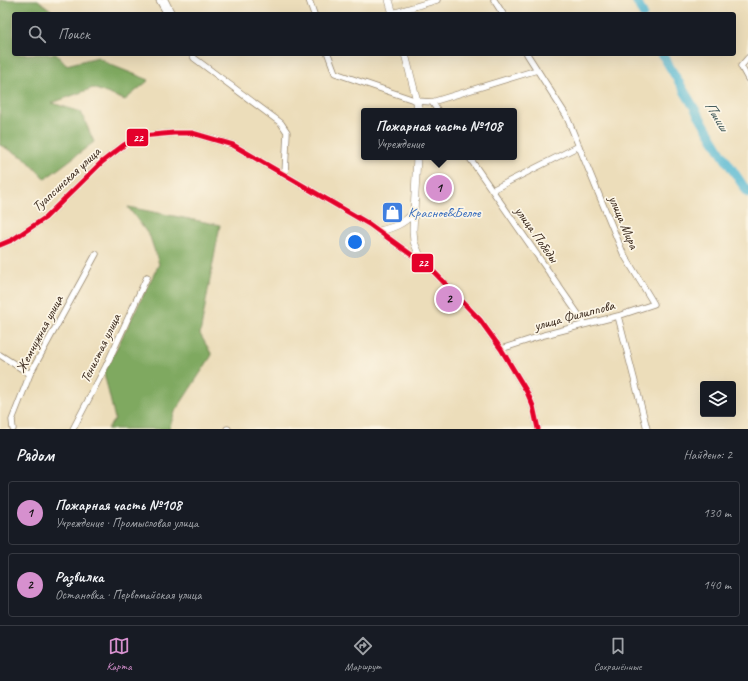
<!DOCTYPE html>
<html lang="ru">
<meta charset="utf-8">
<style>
:root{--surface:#171b24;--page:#20242c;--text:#f1f3f6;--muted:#9ea1a6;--line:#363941;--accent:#d690ce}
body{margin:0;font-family:Caveat,sans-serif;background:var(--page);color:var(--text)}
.controls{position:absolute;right:12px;bottom:12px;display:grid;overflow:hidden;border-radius:4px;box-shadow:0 4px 16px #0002}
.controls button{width:36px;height:36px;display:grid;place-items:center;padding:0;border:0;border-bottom:1px solid var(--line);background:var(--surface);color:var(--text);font:20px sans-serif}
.you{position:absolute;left:355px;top:242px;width:14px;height:14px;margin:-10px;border:3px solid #fff;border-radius:50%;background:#1a73e8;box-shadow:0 0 0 6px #1a73e833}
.badge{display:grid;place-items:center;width:26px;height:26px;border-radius:50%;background:var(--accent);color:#111;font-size:13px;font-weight:700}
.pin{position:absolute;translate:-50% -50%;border:2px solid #fff;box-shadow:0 1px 4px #0006}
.popup{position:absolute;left:361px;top:108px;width:156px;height:52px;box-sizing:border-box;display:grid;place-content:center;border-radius:4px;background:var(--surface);filter:drop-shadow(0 1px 3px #0005);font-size:13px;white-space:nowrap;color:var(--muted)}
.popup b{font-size:15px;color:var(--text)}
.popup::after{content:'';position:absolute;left:50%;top:100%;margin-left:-8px;border:8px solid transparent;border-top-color:var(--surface)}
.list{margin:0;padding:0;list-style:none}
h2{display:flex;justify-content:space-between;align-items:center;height:52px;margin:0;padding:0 16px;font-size:17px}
h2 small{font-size:13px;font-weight:400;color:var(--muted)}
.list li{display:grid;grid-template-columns:26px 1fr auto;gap:12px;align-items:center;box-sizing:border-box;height:64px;margin:0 8px 8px;padding:0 8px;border:1px solid var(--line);border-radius:4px}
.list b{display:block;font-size:15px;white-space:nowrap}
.list p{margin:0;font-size:13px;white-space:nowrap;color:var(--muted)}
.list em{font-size:13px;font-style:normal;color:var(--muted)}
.icon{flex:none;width:22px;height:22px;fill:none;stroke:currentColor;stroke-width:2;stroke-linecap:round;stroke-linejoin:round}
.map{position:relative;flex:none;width:748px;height:429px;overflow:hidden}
.search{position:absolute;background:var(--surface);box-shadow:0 4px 16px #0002;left:12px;right:12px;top:12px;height:44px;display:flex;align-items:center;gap:10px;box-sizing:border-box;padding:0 14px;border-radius:4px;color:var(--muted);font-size:15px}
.sheet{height:196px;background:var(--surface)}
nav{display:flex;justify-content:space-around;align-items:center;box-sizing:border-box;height:56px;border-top:1px solid var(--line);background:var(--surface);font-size:11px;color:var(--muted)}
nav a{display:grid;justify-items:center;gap:2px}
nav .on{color:var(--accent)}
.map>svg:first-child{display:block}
.forest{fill:#7fa960;stroke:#5d6a3f}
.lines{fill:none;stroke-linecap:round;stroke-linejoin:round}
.river{stroke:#54b8d2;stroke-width:9}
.minor-casing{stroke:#94846c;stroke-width:7}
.major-casing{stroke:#94846c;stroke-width:8}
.minor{stroke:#fff;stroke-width:5.5}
.major{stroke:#fff;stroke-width:7}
.bus-1-casing{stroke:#fcf5e5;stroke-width:8}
.bus-1{stroke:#e4002b;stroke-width:5}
.labels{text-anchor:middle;stroke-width:3.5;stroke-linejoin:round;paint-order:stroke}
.street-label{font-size:14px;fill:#3b2a1e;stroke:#fcf5e5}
.shop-label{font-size:14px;fill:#366cbe;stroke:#fcf5e5;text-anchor:start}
.water-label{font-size:15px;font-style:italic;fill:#445c5d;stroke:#fcf5e5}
.line-badge{stroke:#fcf5e5;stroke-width:1.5}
.badge-label{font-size:11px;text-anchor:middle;font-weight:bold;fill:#fff}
</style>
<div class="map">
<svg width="748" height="429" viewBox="0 0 748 429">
<rect width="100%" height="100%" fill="#fcf5e5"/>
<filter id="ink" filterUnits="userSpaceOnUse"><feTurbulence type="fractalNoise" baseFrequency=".025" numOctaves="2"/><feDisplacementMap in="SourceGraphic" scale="8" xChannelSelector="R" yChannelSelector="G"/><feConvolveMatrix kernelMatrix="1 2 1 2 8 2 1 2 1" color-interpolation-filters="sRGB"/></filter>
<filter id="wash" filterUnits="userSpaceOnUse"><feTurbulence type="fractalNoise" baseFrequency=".012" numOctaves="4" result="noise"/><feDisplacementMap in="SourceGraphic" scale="16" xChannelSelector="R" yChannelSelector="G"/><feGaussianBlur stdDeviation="0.9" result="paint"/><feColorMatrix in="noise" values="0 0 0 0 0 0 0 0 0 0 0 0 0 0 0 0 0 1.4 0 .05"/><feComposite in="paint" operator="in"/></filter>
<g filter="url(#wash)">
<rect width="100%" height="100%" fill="#ecddba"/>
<path class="forest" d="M0,0H38L56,14H14V54H56L66,65L98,57L111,65L149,80L125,100L93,88L52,103L81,112L94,142L45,179L25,158L0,145Z
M128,207L220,225L200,334L212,355L175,412L169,429H107L115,419L104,373L159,264L150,237Z"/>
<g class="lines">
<path class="river" d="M636,0L643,14
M662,54L722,154L748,193"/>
</g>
</g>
<g filter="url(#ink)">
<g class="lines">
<defs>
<path id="minor" d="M159,0L167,14
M165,0L172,14
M309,0L314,14
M494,0L503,14
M393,13L437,0
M192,54L194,58L281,123L287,132L285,174
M328,54L335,73L417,101L432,102L438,111
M748,58L741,66L748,79
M432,102L537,70
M469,157L585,324
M492,190L579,146
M618,316L647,429
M501,349L544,335L618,316L654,304L623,253L566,115L527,54
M0,355L30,374
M13,429L12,420L30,374L96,254
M73,429L106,366L147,277
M227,429H228"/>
<path id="major" d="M389,0L393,14
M405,54L417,101L418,111
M417,157L413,230L414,242L422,261
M379,231C393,228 403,224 414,213
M0,245L12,240L45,218L102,162L124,145L141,136L174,133H192L233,145L369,224L424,264L434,272L480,320L501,349L527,392L533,406L538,429"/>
</defs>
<use href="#minor" class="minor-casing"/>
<use href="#major" class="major-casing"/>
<use href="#minor" class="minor"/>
<use href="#major" class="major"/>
<defs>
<path id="bus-1" d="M0,245L12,240L45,218L102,162L124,145L141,136L174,133H192L233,145L369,224L424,264L434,272L480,320L501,349L527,392L533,406L538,429"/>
</defs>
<use href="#bus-1" class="bus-1-casing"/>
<use href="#bus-1" class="bus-1"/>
</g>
</g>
<defs>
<symbol id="shop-square" viewBox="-11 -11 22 22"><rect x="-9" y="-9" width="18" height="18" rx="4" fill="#3f7fe0" stroke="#fcf5e5"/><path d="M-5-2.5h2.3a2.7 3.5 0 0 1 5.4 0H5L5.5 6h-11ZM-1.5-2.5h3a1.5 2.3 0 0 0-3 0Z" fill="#fff"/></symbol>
</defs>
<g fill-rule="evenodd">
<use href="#shop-square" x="380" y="200" width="25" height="25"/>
</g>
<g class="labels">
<g class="street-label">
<text transform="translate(66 179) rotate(-43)" y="5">Туапсинская улица</text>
<text transform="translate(624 222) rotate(67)" y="5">улица Мира</text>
<text transform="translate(537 234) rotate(55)" y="5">улица Победы</text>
<text transform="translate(574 315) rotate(-15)" y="5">улица Филиппова</text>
<text transform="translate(39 334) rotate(-62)" y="5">Жемчужная улица</text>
<text transform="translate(100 348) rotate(-64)" y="5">Тенистая улица</text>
</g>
<g class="shop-label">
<text x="408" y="217">Красное&amp;Белое</text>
</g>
<g class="water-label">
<text transform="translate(717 116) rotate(58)" y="5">Пшиш</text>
</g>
</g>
<g class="line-badge">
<rect x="126" y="128" width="23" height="19" rx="4" fill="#e4002b"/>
<rect x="411" y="253" width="23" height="20" rx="4" fill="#e4002b"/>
</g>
<g class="badge-label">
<text x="138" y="142">22</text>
<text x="423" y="267">22</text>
</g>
</svg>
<div class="controls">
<button><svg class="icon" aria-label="layers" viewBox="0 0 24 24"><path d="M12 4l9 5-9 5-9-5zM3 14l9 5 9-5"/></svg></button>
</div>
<div class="you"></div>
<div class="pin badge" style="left:439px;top:188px">1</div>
<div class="popup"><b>Пожарная часть №108</b>Учреждение</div>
<div class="pin badge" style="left:449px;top:299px">2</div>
<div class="search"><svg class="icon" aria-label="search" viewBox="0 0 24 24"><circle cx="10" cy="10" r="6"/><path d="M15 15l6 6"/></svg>Поиск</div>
</div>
<section class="sheet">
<h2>Рядом<small>Найдено: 2</small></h2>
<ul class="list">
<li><span class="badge">1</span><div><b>Пожарная часть №108</b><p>Учреждение · Промысловая улица</p></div><em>130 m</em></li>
<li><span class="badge">2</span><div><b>Развилка</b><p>Остановка · Первомайская улица</p></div><em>140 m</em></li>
</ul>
</section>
<nav>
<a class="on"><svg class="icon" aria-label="map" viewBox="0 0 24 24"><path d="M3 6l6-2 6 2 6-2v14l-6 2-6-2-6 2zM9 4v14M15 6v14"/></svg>Карта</a>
<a><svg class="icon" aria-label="directions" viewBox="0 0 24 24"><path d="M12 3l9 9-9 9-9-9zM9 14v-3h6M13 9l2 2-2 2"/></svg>Маршрут</a>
<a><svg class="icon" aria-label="saved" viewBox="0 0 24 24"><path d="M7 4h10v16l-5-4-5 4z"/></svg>Сохранённые</a>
</nav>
